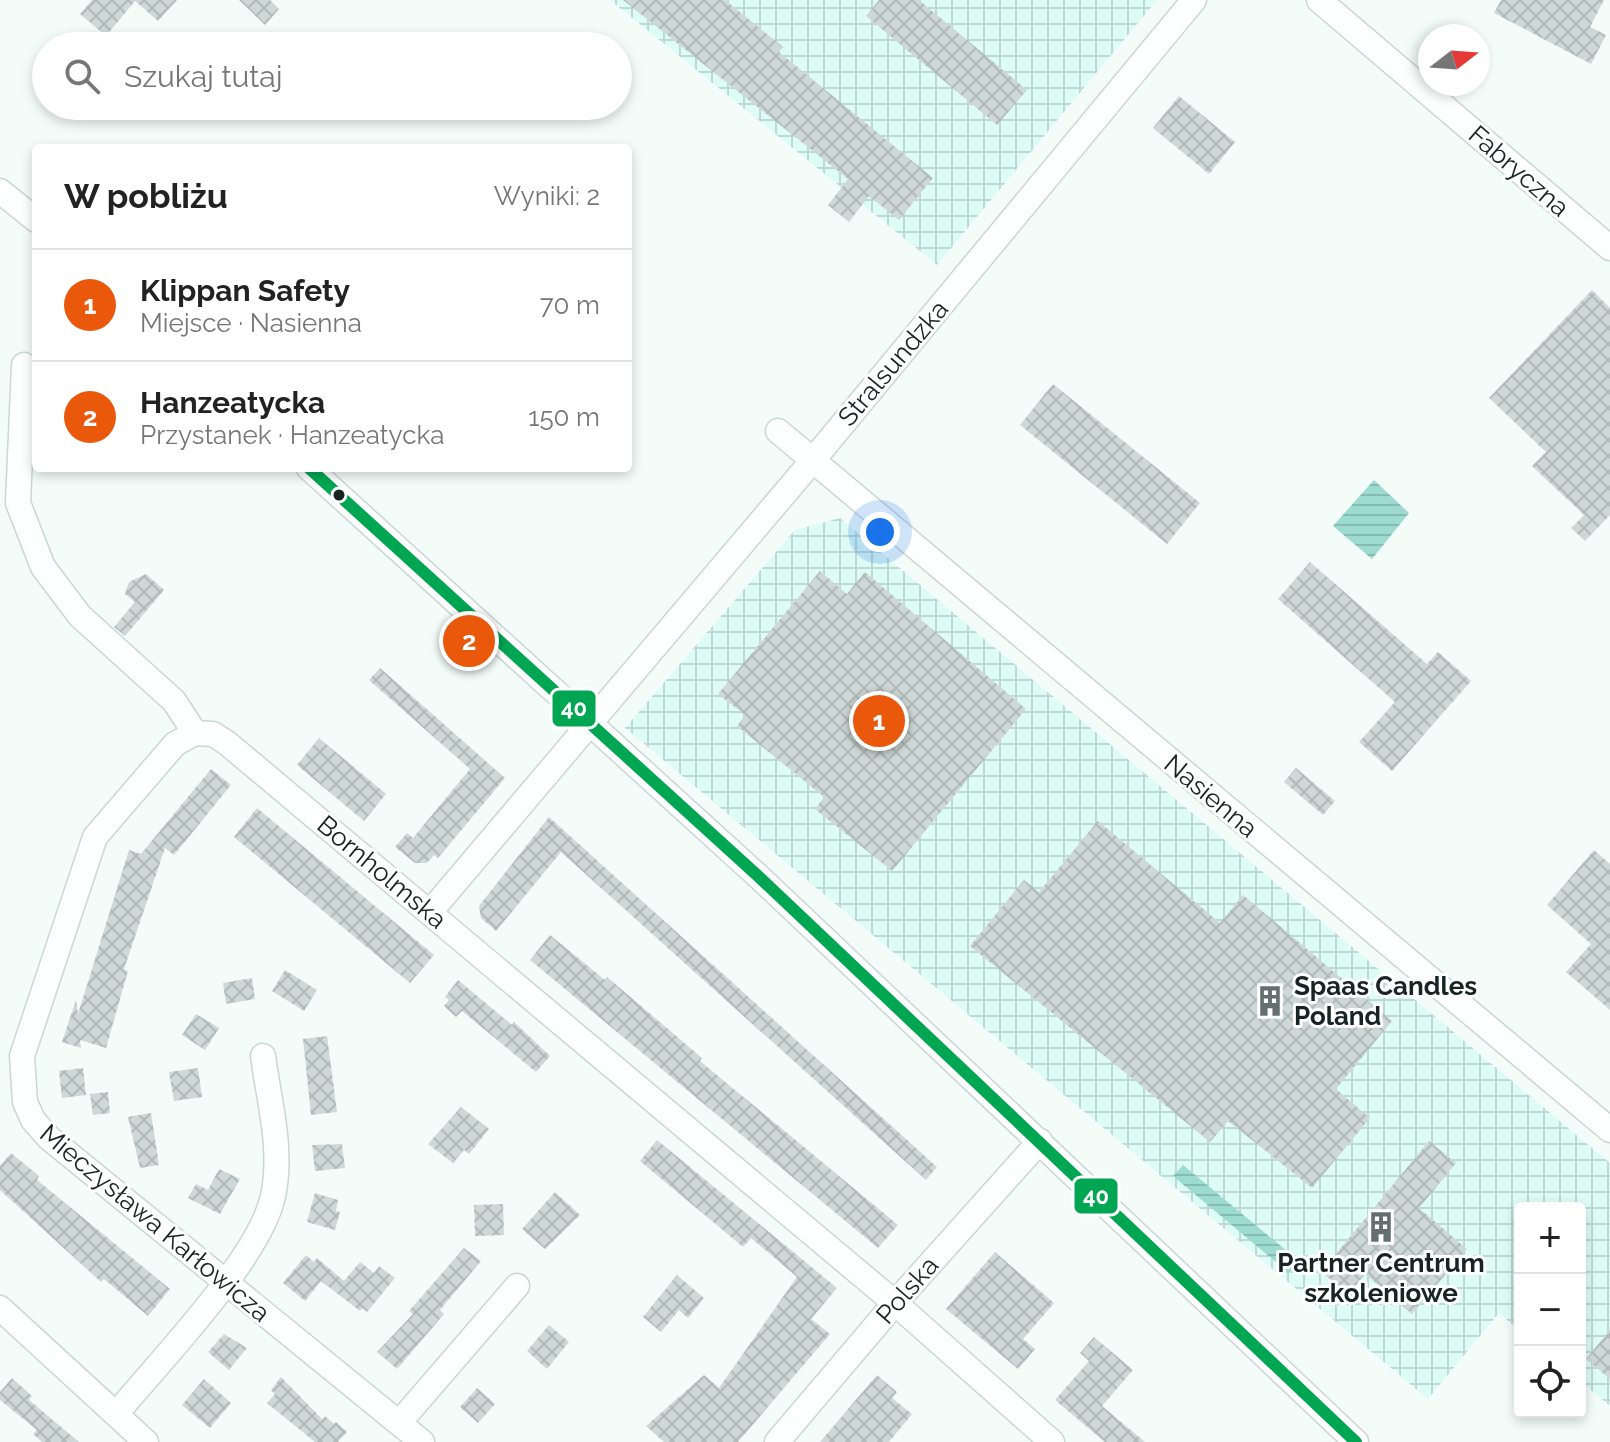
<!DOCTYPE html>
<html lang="pl">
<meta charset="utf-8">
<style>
:root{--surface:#fff;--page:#f2f2f2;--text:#222;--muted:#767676;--line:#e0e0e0;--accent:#ea580c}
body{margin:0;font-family:Raleway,sans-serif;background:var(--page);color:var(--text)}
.controls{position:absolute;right:24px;bottom:24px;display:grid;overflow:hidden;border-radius:8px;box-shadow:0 4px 12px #0003}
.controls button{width:72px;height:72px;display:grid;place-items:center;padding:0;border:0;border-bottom:2px solid var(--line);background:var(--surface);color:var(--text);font:40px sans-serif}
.compass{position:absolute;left:1418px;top:24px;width:72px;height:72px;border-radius:50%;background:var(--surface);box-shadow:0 4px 12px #0003;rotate:73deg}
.you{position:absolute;left:880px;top:532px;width:28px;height:28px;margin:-20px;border:6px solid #fff;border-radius:50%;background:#1a73e8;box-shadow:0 0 0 12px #1a73e833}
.badge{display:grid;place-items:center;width:52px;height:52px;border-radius:50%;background:var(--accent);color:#fff;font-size:26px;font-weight:700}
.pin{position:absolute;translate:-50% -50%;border:4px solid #fff;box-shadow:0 2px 8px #0006}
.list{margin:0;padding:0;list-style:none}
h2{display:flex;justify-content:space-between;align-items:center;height:104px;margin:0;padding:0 32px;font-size:34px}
h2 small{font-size:26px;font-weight:400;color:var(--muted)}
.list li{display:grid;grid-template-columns:52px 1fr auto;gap:24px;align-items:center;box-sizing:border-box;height:112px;padding:0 32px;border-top:2px solid var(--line)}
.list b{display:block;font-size:30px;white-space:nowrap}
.list p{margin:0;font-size:26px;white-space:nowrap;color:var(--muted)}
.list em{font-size:26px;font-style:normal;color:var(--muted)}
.icon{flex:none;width:44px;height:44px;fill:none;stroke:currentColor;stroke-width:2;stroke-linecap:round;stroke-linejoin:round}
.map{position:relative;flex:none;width:1610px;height:1442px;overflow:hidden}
.search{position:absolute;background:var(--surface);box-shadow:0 4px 12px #0003;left:32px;top:32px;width:600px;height:88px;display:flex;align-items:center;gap:20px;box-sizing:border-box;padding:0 28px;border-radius:44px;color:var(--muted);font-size:30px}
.panel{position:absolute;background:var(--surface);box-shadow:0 4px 12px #0003;left:32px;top:144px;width:600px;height:328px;border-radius:8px}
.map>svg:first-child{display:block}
.industrial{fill:url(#industrial-grid)}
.water{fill:url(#water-rules)}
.building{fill:url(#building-cross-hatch)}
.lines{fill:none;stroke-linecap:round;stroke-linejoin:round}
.minor-casing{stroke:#cbd6d4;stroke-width:27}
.minor{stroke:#fdfffe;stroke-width:24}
.bus-1-casing{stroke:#fff;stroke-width:18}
.bus-1{stroke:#00a651;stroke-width:12}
.bus-dot{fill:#162422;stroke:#fff;stroke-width:3}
.labels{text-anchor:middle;stroke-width:6;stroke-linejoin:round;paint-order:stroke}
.street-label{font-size:26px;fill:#162422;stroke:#fff}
.poi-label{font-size:26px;font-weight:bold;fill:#162422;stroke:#fff;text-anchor:start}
.line-badge{stroke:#fff;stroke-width:3}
.badge-label{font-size:22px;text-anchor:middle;font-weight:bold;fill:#fff}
</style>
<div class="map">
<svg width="1610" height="1442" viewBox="0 0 1610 1442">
<defs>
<pattern id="industrial-grid" width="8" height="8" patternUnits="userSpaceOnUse" patternTransform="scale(2)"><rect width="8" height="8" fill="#defcf6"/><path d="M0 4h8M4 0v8" fill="none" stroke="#bed8d3"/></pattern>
<pattern id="water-rules" width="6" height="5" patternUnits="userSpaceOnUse" patternTransform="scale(2)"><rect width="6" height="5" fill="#9ddad0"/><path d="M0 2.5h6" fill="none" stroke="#86bbb2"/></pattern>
<pattern id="building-cross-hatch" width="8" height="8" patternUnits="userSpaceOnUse" patternTransform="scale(2)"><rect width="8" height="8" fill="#ced9d7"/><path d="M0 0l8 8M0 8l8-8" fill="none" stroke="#b0bab8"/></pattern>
</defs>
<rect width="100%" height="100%" fill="#f4fcfa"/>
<path class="industrial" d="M610,0H1157L937,265Z
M840,518L1610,1163V1406L1580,1381V1208H1520V1331L1499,1313L1428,1399L625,728L795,530Z"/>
<path class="water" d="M1374,480L1409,513L1372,559L1333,526Z
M1183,1165L1299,1261L1289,1273L1173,1176Z"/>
<path class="building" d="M92,0H177L158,21L135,1L106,36L80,14Z
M239,0H270L279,9L265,25Z
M623,0H725L783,47L779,52L933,178L899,220L869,196L849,222L828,205L848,179Z
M879,0H919L1027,90L997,125L866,16Z
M1501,0H1604L1590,27L1606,35L1591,64L1494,13Z
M1179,96L1235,142L1209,174L1153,128Z
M1592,290L1610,308V515L1585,541L1571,528L1584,515L1532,466L1546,452L1489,398Z
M1053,384L1200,503L1167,544L1020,425Z
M1310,562L1427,664L1438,652L1471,681L1392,771L1359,742L1395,702L1278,599Z
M820,571L847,594L865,572L1026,709L892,871L815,809L824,797L737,726L745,715L718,694Z
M146,574L164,590L125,636L114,627L135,602L125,594L129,582Z
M380,668L505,778L438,858L434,855L427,863H415L395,847L407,833L413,838L470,769L369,680Z
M319,738L386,794L364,821L297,765Z
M1296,768L1335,801L1323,815L1284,782Z
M211,769L231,785L174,855L165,848L124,969L128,971L106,1048L80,1040L81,1048L62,1042L76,1000L78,1014L129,850L141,854Z
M257,808L434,955L410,983L234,837Z
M549,817L937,1167L926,1180L561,852L496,931L481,918L479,906Z
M1098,821L1220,923L1243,895L1392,1021L1336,1089L1370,1118L1312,1188L1228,1121L1210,1142L970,946L1024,880L1039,892Z
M1594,850L1610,864V1010L1566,972L1591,944L1547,905Z
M550,935L605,980L607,977L702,1058L700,1061L898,1225L878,1248L530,960Z
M285,970L317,990L304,1011L272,991Z
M252,978L255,999L226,1004L223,983Z
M458,980L512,1025L514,1022L550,1056L536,1072L462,1011L456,1017L444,1006L449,1000L445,997Z
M196,1014L219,1028L205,1050L182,1035Z
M327,1036L337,1112L311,1115L303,1039Z
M83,1068L86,1095L62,1098L59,1071Z
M198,1068L202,1097L174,1101L169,1072Z
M108,1092L110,1113L93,1115L90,1094Z
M461,1107L489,1129L469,1154L464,1150L453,1163L428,1144Z
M151,1113L159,1165L140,1168L128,1117Z
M657,1140L837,1288L811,1319L830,1334L738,1442H664L646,1426L704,1375L719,1388L797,1277L751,1238L743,1247L640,1161Z
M1429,1141L1456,1163L1419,1208L1467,1249L1412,1314L1365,1274L1349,1294L1321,1272Z
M342,1144L345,1168L315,1171L312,1145Z
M11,1153L39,1176L37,1180L170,1289L148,1316L104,1279L101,1282L0,1190V1166Z
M219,1169L240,1179L220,1214L188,1198L196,1184L208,1190Z
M555,1192L580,1215L545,1249L522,1229Z
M315,1193L338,1200L336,1211L340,1212L335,1230L307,1222Z
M503,1204L504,1235L475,1236L474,1205Z
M464,1248L481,1261L440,1310L444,1314L397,1369L377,1352L413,1314L409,1311Z
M995,1252L1054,1303L1023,1339L1035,1349L1018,1369L946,1309Z
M306,1255L314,1262L317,1258L344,1281L360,1262L374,1273L379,1266L395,1278L367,1312L362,1308L360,1311L321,1281L305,1301L283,1283Z
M677,1275L704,1298L688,1318L679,1310L661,1332L643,1317Z
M549,1325L569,1342L547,1369L527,1351Z
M1610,1330V1379L1586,1359Z
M224,1334L247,1348L229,1370L208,1352Z
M1094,1337L1133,1370L1102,1406L1145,1442H1105L1055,1400L1089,1361L1080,1353Z
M877,1375L897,1392L892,1398L912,1414L889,1442H820Z
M281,1377L322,1419L325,1416L334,1424L336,1422L347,1432L338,1442H315L267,1403L275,1394L271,1390Z
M12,1378L32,1396L29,1400L79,1442H42L33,1434L37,1430L0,1400V1392Z
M204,1379L231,1403L210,1428L182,1405Z
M477,1388L495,1404L478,1423L460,1407Z"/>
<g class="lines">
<defs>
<path id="minor" d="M1319,0L1610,248
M0,191L36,220
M24,365L18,503L43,567L80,616L174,701L195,733L213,734L227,743L895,1303L1052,1442
M778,431L1610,1130
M309,468L758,876L1356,1442
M195,733L175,744L95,837L22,1056L25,1102L33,1120L49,1138L422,1442
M431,911L813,460L1194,0
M0,1308L146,1442
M116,1414C159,1362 260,1258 273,1196C283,1150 269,1101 263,1056
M399,1423L517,1286
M777,1442L895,1303L1040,1141"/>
</defs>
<use href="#minor" class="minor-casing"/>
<use href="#minor" class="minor"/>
<defs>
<path id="bus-1" d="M309,468L758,876L1356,1442"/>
</defs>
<use href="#bus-1" class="bus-1-casing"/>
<use href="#bus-1" class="bus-1"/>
</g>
<defs>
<symbol id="building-bare" viewBox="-9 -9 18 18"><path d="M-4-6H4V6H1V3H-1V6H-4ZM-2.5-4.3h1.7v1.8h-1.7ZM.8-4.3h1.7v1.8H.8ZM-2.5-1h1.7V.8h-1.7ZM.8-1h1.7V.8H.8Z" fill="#64706e" stroke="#fff" stroke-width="2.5" paint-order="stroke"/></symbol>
</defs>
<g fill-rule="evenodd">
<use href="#building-bare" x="1248" y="979" width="44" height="44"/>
<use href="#building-bare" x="1359" y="1205" width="44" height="44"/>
</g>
<circle class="bus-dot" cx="339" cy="495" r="7"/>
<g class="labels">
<g class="street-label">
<text transform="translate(1519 171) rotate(41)" y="9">Fabryczna</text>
<text transform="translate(893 363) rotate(-50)" y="9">Stralsundzka</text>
<text transform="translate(1211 796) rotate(40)" y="9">Nasienna</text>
<text transform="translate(382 872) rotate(40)" y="9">Bornholmska</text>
<text transform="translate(155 1223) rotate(40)" y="9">Mieczysława Karłowicza</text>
<text transform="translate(907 1290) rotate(-49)" y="9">Polska</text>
</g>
<g class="poi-label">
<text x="1294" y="995">Spaas Candles<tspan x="1294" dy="30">Poland</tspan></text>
<text x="1381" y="1272" text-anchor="middle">Partner Centrum<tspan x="1381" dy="30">szkoleniowe</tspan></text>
</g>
</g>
<g class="line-badge">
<rect x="551" y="689" width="46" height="39" rx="8" fill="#00a651"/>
<rect x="1073" y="1177" width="46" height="38" rx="8" fill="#00a651"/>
</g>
<g class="badge-label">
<text x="574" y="716">40</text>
<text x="1096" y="1204">40</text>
</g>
</svg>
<div class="controls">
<button>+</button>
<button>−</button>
<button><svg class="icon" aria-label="locate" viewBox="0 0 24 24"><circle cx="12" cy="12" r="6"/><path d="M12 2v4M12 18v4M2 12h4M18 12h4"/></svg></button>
</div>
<svg class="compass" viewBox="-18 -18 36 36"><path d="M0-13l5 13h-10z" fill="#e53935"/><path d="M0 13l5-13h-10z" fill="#767676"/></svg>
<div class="you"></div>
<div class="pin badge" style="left:879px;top:721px">1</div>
<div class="pin badge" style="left:469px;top:641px">2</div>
<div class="search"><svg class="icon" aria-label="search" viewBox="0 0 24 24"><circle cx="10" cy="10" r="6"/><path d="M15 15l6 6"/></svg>Szukaj tutaj</div>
<section class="panel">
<h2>W pobliżu<small>Wyniki: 2</small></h2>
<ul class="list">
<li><span class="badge">1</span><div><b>Klippan Safety</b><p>Miejsce · Nasienna</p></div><em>70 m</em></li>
<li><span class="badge">2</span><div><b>Hanzeatycka</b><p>Przystanek · Hanzeatycka</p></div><em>150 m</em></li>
</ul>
</section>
</div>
